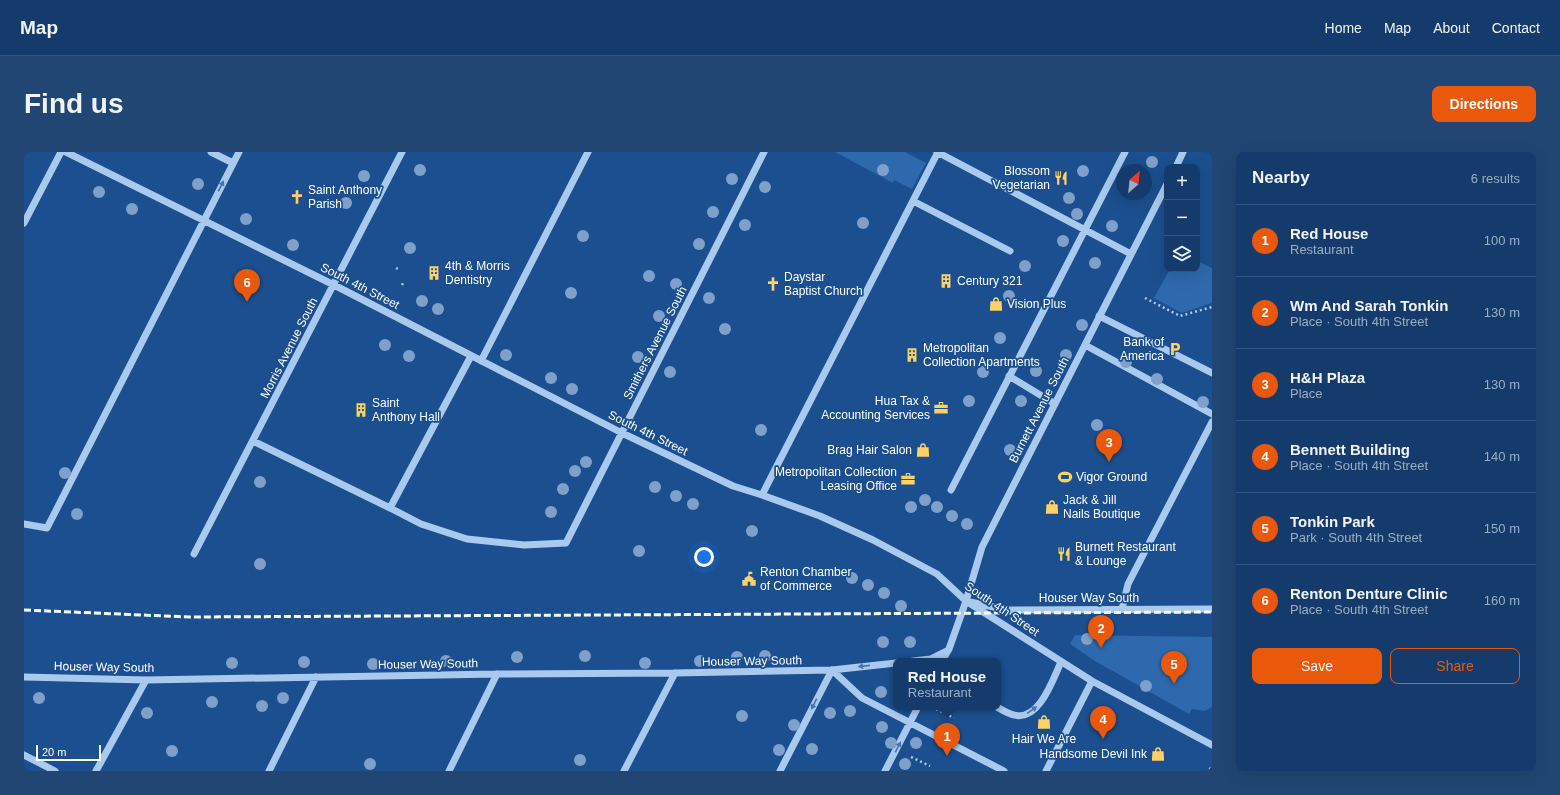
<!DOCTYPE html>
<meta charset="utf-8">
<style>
:root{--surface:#143b6b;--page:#214673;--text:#f1f3f6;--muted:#9dadc1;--line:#33557e;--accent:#ea580c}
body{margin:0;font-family:Arial,sans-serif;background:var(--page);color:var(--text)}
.controls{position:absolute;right:12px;top:12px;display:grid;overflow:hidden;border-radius:8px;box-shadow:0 4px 16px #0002}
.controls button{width:36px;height:36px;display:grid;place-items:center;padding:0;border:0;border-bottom:1px solid var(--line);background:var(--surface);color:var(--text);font:20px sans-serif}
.compass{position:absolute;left:1092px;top:12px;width:36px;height:36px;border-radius:50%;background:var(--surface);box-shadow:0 4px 16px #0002;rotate:27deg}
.scale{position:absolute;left:12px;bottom:10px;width:65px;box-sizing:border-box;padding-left:4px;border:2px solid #fff;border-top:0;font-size:11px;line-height:14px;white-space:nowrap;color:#fff;-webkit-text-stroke:3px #1b4f8f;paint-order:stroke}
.you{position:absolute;left:680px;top:405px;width:14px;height:14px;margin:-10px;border:3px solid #fff;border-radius:50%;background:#1a73e8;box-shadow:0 0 0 6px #1a73e833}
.badge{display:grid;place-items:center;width:26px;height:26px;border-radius:50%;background:var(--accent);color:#fff;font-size:13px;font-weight:700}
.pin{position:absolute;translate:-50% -33px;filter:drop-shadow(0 1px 2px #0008)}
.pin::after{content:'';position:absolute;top:21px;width:14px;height:12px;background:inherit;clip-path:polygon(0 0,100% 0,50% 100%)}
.popup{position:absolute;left:869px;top:506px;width:108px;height:52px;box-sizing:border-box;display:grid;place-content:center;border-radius:8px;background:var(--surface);filter:drop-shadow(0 1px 3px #0005);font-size:13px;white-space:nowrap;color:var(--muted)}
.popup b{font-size:15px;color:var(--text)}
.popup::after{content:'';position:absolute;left:50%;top:100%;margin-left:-8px;border:8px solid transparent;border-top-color:var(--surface)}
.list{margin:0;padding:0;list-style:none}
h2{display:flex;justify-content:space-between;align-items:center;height:52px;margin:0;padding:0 16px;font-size:17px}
h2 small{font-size:13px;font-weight:400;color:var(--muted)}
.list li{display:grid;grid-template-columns:26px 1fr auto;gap:12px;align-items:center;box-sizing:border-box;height:72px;padding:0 16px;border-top:1px solid var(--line)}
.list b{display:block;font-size:15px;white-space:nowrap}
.list p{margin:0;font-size:13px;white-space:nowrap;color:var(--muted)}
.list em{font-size:13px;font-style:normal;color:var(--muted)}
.actions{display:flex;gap:8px;padding:12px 16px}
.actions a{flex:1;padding:9px 0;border:1px solid var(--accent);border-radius:8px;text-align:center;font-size:14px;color:var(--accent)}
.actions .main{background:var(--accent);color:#fff}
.icon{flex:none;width:22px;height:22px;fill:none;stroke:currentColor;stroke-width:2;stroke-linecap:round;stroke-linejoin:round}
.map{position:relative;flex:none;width:1188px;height:619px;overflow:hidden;border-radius:8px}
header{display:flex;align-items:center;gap:24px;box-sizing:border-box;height:56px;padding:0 20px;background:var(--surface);border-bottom:1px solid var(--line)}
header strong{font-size:19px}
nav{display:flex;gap:22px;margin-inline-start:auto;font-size:14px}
.intro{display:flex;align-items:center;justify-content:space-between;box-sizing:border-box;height:96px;padding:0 24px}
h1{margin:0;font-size:28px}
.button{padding:10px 18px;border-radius:8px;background:var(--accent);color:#fff;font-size:14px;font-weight:700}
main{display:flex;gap:24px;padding:0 24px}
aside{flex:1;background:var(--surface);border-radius:8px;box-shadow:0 4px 16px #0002}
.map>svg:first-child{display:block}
.green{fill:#2e69ad}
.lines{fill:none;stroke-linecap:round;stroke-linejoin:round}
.path{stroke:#a9c9ee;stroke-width:2.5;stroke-dasharray:2 3;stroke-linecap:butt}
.minor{stroke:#a9c9ee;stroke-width:7}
.rail{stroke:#fff;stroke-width:3;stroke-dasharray:7 3;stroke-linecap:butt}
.tree{fill:#7ea0ca}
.oneway{fill:#4674ac}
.labels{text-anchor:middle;stroke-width:3.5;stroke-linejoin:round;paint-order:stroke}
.poi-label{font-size:12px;fill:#fff;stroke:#1b4f8f;text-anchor:start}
.street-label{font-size:12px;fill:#fff;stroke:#1b4f8f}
</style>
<header>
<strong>Map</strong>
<nav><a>Home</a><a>Map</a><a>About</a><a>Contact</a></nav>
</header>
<div class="intro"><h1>Find us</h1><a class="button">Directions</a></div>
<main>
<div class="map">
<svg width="1188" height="619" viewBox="0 0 1188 619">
<rect width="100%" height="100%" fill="#1b4f8f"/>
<path class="green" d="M811,0H881L902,11L888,37L870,28L869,31Z
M1173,109L1188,116V151L1158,161L1130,146L1146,117H1173Z
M1051,483L1188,485V555L1181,559L1168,557L1165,562L1071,509L1046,492Z"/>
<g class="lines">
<path class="path" d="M372,116L374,117
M378,133L379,131
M1121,146L1156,164L1188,155
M912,557L930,566
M887,605L906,614"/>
<path class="minor" d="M42,0L310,133L598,281L709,334L738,343L796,364L849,388L913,422L942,449L1068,529L1188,593
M187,0L209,11
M913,0L1107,102
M1152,15L1159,0
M889,49L986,99
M0,71L37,0
M1075,164L1188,221
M1061,193L1188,262
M457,209L564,0
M985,224L1031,252
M229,289L366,356L447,204
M927,338L1101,0
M738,343L914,0
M366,356L397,372L443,387L500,393L542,391L740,0
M0,372L23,376L215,0
M170,402L378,0
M946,450L984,458L1188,457
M1098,457L1104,432L1188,270
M889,509L907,507L923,499
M918,509L925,497L942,449L958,395L1143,32
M808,518L838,546L980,619
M0,525L122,528L473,522L651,521L808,518L872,511
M973,555C978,558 984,562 990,563C1015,570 1029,527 1037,510
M0,603L31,619
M72,619L122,528
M245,619L292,525
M425,619L473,522
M600,619L651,521
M756,619L808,518
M861,619L894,555
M1022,619L1068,529
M1188,619V618"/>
<path class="rail" d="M0,458L165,465L1188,460"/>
</g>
<g class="tree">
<circle cx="1128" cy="10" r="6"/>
<circle cx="396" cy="18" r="6"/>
<circle cx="859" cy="18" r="6"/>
<circle cx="1059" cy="19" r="6"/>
<circle cx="340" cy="24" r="6"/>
<circle cx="708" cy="27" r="6"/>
<circle cx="174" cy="32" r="6"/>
<circle cx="741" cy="35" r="6"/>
<circle cx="75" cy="40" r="6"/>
<circle cx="1045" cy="46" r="6"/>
<circle cx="322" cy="51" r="6"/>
<circle cx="108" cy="57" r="6"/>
<circle cx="689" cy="60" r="6"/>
<circle cx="1053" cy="62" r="6"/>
<circle cx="222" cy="67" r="6"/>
<circle cx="839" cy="71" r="6"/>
<circle cx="721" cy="73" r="6"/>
<circle cx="1088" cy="74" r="6"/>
<circle cx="559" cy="84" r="6"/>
<circle cx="1039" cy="89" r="6"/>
<circle cx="675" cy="92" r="6"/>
<circle cx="269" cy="93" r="6"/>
<circle cx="386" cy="96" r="6"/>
<circle cx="1071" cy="111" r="6"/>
<circle cx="1001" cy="114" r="6"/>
<circle cx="625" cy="124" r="6"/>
<circle cx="652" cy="132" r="6"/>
<circle cx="547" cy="141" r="6"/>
<circle cx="985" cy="144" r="6"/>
<circle cx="685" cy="146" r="6"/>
<circle cx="398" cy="149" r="6"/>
<circle cx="414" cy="157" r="6"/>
<circle cx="635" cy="164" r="6"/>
<circle cx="1058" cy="173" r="6"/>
<circle cx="701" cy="177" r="6"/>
<circle cx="976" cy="186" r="6"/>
<circle cx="361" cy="193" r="6"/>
<circle cx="482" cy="203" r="6"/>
<circle cx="1042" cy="203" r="6"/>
<circle cx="385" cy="204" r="6"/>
<circle cx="614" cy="205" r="6"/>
<circle cx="1102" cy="210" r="6"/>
<circle cx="1012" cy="219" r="6"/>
<circle cx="646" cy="220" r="6"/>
<circle cx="959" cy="220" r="6"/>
<circle cx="527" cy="226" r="6"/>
<circle cx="1133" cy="227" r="6"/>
<circle cx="548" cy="237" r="6"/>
<circle cx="945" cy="249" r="6"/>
<circle cx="997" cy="249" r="6"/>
<circle cx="1179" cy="250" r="6"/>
<circle cx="1073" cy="273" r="6"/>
<circle cx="737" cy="278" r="6"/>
<circle cx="986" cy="298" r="6"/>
<circle cx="562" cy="310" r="6"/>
<circle cx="551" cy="319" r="6"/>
<circle cx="41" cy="321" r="6"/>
<circle cx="236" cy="330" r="6"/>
<circle cx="631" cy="335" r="6"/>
<circle cx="539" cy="337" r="6"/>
<circle cx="652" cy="344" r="6"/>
<circle cx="901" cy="348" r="6"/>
<circle cx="669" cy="352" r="6"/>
<circle cx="887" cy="355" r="6"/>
<circle cx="913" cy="355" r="6"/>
<circle cx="527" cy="360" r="6"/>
<circle cx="53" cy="362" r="6"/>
<circle cx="928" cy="364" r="6"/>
<circle cx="943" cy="372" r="6"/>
<circle cx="728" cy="379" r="6"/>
<circle cx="615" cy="399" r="6"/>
<circle cx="236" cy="412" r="6"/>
<circle cx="828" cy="426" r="6"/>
<circle cx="844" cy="433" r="6"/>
<circle cx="860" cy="441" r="6"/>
<circle cx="877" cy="454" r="6"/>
<circle cx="1063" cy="487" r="6"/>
<circle cx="859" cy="490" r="6"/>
<circle cx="886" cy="490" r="6"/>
<circle cx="561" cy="504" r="6"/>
<circle cx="741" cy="504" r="6"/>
<circle cx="493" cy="505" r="6"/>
<circle cx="713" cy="505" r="6"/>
<circle cx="422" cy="509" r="6"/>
<circle cx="676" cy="509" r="6"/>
<circle cx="280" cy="510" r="6"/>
<circle cx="208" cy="511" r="6"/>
<circle cx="621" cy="511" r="6"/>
<circle cx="349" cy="512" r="6"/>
<circle cx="1122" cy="534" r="6"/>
<circle cx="857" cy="540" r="6"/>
<circle cx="15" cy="546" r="6"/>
<circle cx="259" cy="546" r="6"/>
<circle cx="188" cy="550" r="6"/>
<circle cx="238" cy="554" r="6"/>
<circle cx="826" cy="559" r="6"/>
<circle cx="123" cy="561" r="6"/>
<circle cx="806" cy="561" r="6"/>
<circle cx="718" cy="564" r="6"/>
<circle cx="770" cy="573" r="6"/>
<circle cx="858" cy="575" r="6"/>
<circle cx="867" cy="591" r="6"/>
<circle cx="892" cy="591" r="6"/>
<circle cx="788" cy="597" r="6"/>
<circle cx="755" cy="598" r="6"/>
<circle cx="148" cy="599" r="6"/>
<circle cx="556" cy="608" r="6"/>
<circle cx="346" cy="612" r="6"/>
<circle cx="881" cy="612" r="6"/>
</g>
<defs><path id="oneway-solid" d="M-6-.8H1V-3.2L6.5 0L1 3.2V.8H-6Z"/></defs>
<g class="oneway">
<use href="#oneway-solid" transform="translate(197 34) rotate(-63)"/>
<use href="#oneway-solid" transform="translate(840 514) rotate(174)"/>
<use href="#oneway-solid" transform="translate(790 552) rotate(117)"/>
<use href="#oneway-solid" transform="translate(1008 558) rotate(-35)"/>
<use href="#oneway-solid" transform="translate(874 595) rotate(-63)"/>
</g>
<defs>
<symbol id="restaurant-bare" viewBox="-9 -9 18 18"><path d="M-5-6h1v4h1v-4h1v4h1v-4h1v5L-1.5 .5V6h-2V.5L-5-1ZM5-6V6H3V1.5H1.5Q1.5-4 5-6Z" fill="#ffd166" stroke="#1b4f8f" stroke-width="2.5" paint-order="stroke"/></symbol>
<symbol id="church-bare" viewBox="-9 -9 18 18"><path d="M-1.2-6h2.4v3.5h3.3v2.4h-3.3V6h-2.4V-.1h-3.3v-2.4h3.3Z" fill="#ffd166" stroke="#1b4f8f" stroke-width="2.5" paint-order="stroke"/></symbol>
<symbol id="building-bare" viewBox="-9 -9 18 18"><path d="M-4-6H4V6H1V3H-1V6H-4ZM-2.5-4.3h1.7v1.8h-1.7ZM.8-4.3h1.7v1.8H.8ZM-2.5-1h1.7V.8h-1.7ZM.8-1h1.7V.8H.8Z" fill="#ffd166" stroke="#1b4f8f" stroke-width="2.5" paint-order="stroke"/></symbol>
<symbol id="shop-bare" viewBox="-9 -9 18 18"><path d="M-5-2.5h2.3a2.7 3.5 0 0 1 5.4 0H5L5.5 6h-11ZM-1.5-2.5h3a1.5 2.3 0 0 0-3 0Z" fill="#ffd166" stroke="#1b4f8f" stroke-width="2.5" paint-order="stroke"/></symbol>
<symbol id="parking-bare" viewBox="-9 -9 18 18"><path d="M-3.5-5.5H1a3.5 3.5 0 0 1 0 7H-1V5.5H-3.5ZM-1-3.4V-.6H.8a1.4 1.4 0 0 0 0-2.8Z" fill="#ffd166" stroke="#1b4f8f" stroke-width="2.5" paint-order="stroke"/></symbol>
<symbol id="office-bare" viewBox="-9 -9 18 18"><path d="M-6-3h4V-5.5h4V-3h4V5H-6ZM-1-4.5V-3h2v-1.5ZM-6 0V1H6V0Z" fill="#ffd166" stroke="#1b4f8f" stroke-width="2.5" paint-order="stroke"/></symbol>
<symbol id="stadium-bare" viewBox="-9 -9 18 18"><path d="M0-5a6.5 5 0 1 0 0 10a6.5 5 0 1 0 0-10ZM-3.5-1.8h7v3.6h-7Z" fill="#ffd166" stroke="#1b4f8f" stroke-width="2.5" paint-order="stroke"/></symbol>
<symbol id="civic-bare" viewBox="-9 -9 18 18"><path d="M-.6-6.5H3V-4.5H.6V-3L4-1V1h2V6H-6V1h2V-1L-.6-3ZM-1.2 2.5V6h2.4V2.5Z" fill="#ffd166" stroke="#1b4f8f" stroke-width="2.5" paint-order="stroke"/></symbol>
</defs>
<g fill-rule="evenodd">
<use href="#restaurant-bare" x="1027" y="16" width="20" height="20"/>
<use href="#church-bare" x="263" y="35" width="20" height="20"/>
<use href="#building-bare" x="400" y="111" width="20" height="20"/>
<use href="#building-bare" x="912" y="119" width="20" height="20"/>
<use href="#church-bare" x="739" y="122" width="20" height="20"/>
<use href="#shop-bare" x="962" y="142" width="20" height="20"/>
<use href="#parking-bare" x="1141" y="187" width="20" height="20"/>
<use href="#building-bare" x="878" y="193" width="20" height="20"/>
<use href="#office-bare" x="907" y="246" width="20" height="20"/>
<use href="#building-bare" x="327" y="248" width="20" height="20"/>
<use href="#shop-bare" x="889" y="288" width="20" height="20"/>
<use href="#stadium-bare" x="1031" y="315" width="20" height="20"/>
<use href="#office-bare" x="874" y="317" width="20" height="20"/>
<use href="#shop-bare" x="1018" y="345" width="20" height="20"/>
<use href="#restaurant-bare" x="1030" y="392" width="20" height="20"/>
<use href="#civic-bare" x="715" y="417" width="20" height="20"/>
<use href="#shop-bare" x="1010" y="560" width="20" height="20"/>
<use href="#shop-bare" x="1124" y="592" width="20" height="20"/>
</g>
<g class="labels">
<g class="poi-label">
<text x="1026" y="23" text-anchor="end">Blossom<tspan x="1026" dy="14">Vegetarian</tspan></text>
<text x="284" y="42">Saint Anthony<tspan x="284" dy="14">Parish</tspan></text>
<text x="421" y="118">4th &amp; Morris<tspan x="421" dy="14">Dentistry</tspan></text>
<text x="760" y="129">Daystar<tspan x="760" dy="14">Baptist Church</tspan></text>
<text x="933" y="133">Century 321</text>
<text x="983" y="156">Vision Plus</text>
<text x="1140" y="194" text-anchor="end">Bank of<tspan x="1140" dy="14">America</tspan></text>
<text x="899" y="200">Metropolitan<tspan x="899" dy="14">Collection Apartments</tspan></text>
<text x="906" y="253" text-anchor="end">Hua Tax &amp;<tspan x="906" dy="14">Accounting Services</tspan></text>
<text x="348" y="255">Saint<tspan x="348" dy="14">Anthony Hall</tspan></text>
<text x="888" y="302" text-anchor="end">Brag Hair Salon</text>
<text x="873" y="324" text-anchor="end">Metropolitan Collection<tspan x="873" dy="14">Leasing Office</tspan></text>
<text x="1052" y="329">Vigor Ground</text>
<text x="1039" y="352">Jack &amp; Jill<tspan x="1039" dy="14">Nails Boutique</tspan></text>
<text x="1051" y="399">Burnett Restaurant<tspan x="1051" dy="14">&amp; Lounge</tspan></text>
<text x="736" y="424">Renton Chamber<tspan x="736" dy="14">of Commerce</tspan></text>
<text x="1020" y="591" text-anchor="middle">Hair We Are</text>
<text x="1123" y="606" text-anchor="end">Handsome Devil Ink</text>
</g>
<g class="street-label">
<text transform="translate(336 134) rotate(27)" y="4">South 4th Street</text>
<text transform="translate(631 191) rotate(-63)" y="4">Smithers Avenue South</text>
<text transform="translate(265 196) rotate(-63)" y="4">Morris Avenue South</text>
<text transform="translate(1015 258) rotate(-63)" y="4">Burnett Avenue South</text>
<text transform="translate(624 281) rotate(26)" y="4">South 4th Street</text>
<text x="1065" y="450">Houser Way South</text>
<text transform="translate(978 457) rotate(34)" y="4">South 4th Street</text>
<text transform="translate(728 509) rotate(-1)" y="4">Houser Way South</text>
<text transform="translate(404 512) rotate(-1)" y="4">Houser Way South</text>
<text transform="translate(80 515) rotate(1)" y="4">Houser Way South</text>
</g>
</g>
</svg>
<div class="controls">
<button>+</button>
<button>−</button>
<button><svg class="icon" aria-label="layers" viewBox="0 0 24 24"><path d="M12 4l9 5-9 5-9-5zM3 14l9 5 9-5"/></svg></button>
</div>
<svg class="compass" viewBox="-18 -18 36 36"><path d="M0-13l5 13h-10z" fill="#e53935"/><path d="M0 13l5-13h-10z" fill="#9dadc1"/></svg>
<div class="scale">20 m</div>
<div class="you"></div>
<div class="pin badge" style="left:923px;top:604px">1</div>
<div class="popup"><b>Red House</b>Restaurant</div>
<div class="pin badge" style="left:1077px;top:496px">2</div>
<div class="pin badge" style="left:1085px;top:310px">3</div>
<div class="pin badge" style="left:1079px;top:587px">4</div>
<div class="pin badge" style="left:1150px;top:532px">5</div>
<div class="pin badge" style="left:223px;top:150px">6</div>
</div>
<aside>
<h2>Nearby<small>6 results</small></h2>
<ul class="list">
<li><span class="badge">1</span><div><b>Red House</b><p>Restaurant</p></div><em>100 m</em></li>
<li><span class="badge">2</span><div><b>Wm And Sarah Tonkin</b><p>Place · South 4th Street</p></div><em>130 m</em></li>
<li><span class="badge">3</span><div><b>H&amp;H Plaza</b><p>Place</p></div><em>130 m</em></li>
<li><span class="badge">4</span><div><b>Bennett Building</b><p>Place · South 4th Street</p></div><em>140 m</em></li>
<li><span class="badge">5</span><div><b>Tonkin Park</b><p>Park · South 4th Street</p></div><em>150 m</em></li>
<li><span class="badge">6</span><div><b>Renton Denture Clinic</b><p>Place · South 4th Street</p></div><em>160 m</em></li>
</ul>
<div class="actions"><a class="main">Save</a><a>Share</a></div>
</aside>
</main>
